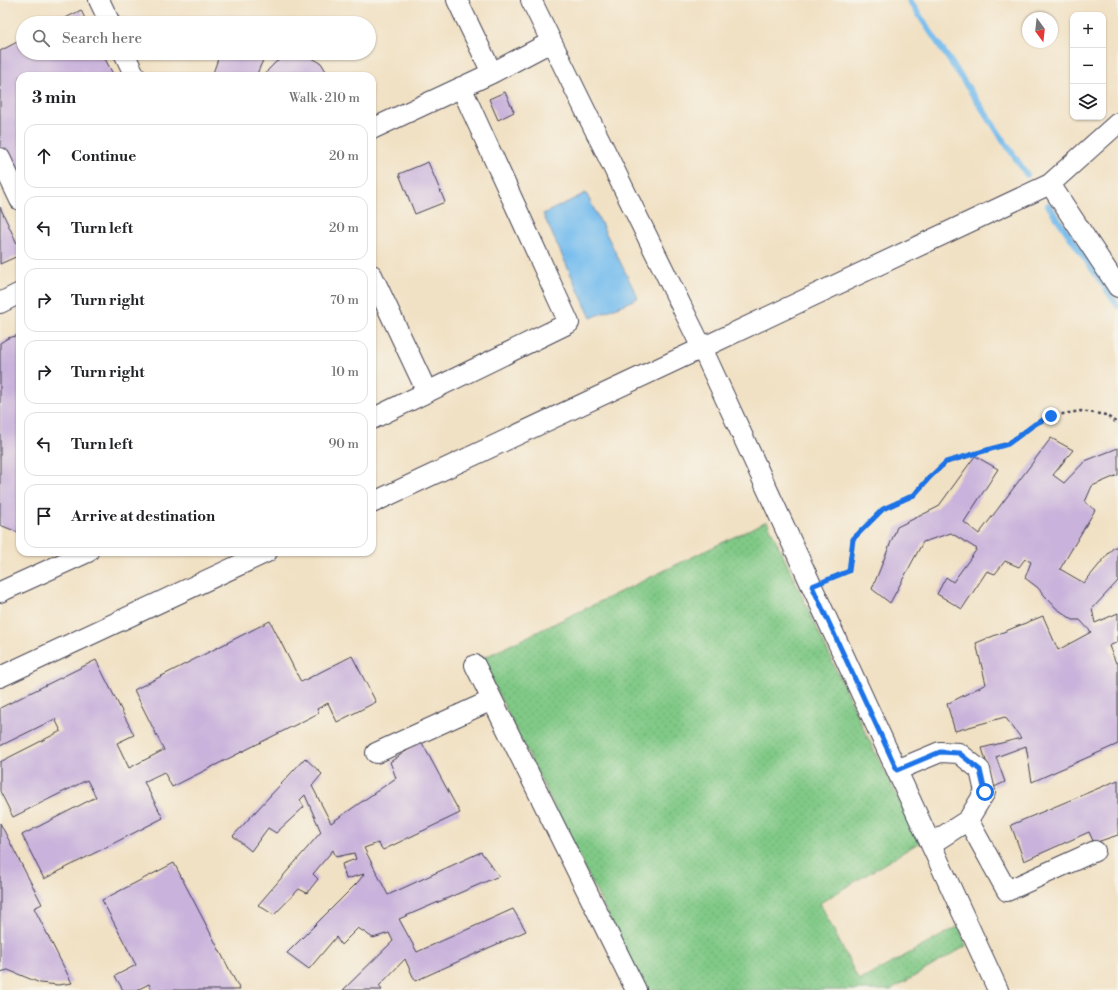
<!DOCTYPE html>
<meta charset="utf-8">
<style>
:root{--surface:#fff;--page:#f6f6f6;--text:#202124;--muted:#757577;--line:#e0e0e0}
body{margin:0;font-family:"Libre Bodoni",serif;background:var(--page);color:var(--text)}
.controls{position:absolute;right:12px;top:12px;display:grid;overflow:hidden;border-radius:8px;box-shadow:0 1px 3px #0004}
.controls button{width:36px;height:36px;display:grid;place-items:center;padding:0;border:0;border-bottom:1px solid var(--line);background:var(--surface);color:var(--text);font:20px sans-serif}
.compass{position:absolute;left:1022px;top:12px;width:36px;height:36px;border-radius:50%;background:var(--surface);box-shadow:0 1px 3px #0004;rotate:165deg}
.stop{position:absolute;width:12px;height:12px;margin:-9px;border:3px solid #1a73e8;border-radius:50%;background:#fff}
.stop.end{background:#1a73e8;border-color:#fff;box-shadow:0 1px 4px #0008}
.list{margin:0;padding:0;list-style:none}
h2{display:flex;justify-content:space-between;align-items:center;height:52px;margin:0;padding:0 16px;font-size:17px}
h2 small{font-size:13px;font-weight:400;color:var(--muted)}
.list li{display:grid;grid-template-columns:26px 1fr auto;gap:12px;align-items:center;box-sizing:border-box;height:64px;margin:0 8px 8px;padding:0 8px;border:1px solid var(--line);border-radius:12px}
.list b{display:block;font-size:15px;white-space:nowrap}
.list em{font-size:13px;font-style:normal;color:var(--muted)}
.icon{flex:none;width:22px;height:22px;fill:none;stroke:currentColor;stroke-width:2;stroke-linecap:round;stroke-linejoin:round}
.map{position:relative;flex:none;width:1118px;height:990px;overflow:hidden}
.search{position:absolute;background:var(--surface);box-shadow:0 1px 3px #0004;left:16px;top:16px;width:360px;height:44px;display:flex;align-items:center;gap:10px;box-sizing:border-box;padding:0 14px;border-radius:22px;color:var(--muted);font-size:15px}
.panel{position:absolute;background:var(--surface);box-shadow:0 1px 3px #0004;left:16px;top:72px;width:360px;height:484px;border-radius:12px}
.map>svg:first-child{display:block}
.grass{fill:url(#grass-dots);stroke:#517660}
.water{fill:#77bdee;stroke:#4c7094}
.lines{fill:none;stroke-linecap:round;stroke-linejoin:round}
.stream{stroke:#77bdee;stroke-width:6}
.building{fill:#c9b2db}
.minor-casing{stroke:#413f50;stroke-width:22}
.path{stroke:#413f50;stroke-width:2.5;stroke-dasharray:3 3;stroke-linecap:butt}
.minor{stroke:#fff;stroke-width:20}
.route{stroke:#1a73e8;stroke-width:5}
</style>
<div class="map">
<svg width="1118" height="990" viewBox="0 0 1118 990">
<defs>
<pattern id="grass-dots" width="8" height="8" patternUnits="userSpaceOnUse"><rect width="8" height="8" fill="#80c986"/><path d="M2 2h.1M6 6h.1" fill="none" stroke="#6eac75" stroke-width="1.8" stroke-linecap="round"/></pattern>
</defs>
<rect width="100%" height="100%" fill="#f7f3e8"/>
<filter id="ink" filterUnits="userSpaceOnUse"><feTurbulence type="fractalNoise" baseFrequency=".025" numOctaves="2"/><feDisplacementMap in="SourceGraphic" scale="8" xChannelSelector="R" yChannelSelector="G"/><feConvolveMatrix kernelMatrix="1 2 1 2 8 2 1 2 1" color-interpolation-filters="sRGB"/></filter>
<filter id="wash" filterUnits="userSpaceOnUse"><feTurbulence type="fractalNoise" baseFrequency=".012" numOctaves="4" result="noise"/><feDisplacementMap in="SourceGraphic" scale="16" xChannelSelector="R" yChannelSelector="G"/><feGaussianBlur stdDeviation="0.9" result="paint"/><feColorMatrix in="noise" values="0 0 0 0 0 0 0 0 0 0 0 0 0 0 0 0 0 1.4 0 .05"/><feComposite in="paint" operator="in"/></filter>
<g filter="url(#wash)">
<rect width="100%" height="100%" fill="#f1e1c4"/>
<path class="grass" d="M767,521L866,734L920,842L820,903L859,981L959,926L966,946L891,990H645L481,659Z"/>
<path class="water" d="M586,193L638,298L591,318L543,214Z"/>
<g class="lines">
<path class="stream" d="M909,0L1027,175
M1048,205L1118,306"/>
</g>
<g id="blocks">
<path class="building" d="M81,10L87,23H56Z
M23,39V53H102L114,76H20V188L0,149V51Z
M225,53H251L264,58L256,76H212L219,56Z
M299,55L310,57L321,63L329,76H265L268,70L276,62L287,56Z
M505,92L514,112L498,120L489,99Z
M428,162L445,202L415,214L399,174Z
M0,207L20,250V255L0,264Z
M20,335V533L0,525V343L8,338Z
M1051,438L1073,450L1053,475L1064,483L1085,461L1118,448V475L1092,486L1085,502L1095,510L1060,569L1084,583L1113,548L1118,546V581L1092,609L1095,623L1118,613V642L1109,646L1116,663L1118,662V744L1032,782L1026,746L996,757L1005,782L994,787L982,748L1021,738L1005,717L955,731L947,704L986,684L976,643L1043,616L1058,650L1091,632L1080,620H1073L1056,608L1037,587L1025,578L1031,562L1025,559L1019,567L1005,561L995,574L987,571L962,609L937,594L946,577L953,582L977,549L951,533L923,542L890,603L872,589L897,527L938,507L975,456L998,469L964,522L979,534Z
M270,621L301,682L352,656L376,702L337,722L328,703L317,709L319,713L172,787L164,772L144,782L163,818L44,879L22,835L96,797L87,780L13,817L0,791V762L61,731L55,719L0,746V708L96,660L134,735L117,743L129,768L164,750L134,690Z
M421,741L460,813L383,850L378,843L364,848L388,895L481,852L499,876L399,919L417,952L513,909L526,931L415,981L405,959L379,986L382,990H343L393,941L389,933L373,938L358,928L341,945L336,937L309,969L287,953L358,882L364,874L346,879L342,864L356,859L354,853L336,857L333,850L313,874L318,879L307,893L299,889L274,915L258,905L321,832L305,795L300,800L304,807L276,833L268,828L251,851L233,836L305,758L322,774L312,786L331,823L396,778L390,762Z
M1118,780V835L1094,843L1089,832L1024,861L1011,825Z
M0,823L42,904L34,908L72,983L58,985L40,983L8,970L0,972Z
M174,863L240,990H152L149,984L137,990H123L115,976L136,965L102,900Z"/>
</g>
</g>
<g filter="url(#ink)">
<use href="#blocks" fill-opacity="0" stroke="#413f50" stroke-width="1"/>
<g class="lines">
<defs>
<path id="minor" d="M99,0L110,23
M457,0L492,73
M124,53L135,76
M372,129L492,73L551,42
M0,158L20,200
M1050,184L1118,287
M372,275L427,392
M0,303L20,293
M372,419L569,323L461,87
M372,503L702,348L531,0
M0,592L88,552
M475,665L636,990
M0,677L267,552
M376,753L492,700
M897,770L940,752L959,753L980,770L985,792L968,820L931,844
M968,820L1007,891L1095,851
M998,990L702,348L1050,184L1118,123"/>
</defs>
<use href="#minor" class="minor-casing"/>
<path class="path" d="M831,578L849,571L853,539L883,509L914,495L929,478L946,463L1008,443L1035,424L1051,416L1081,411L1106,415L1118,424"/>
<use href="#minor" class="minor"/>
</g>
</g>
<g class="lines" filter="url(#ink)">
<path class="route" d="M985,792L980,770L959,753L940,752L897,770L812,586L849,571L853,539L883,509L914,495L929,478L946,462L1008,444L1035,424L1051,416"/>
</g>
</svg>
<div class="controls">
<button>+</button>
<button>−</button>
<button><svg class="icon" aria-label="layers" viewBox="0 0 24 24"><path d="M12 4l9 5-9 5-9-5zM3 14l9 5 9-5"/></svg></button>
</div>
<svg class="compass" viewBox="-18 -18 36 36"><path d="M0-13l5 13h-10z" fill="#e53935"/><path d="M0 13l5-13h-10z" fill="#757577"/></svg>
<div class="stop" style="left:985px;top:792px"></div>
<div class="stop end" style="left:1051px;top:416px"></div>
<div class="search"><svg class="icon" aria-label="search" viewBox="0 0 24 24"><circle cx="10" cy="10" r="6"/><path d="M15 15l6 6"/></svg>Search here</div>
<section class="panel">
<h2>3 min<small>Walk · 210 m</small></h2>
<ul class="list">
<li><svg class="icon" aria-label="ahead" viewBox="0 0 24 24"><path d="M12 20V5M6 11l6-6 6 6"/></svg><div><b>Continue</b></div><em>20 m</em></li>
<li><svg class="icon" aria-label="left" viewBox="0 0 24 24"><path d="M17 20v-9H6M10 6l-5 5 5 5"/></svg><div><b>Turn left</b></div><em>20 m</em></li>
<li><svg class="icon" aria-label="right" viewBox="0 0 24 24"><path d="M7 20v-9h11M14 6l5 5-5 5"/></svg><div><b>Turn right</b></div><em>70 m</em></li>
<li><svg class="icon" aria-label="right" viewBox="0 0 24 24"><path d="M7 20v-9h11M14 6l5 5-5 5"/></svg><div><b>Turn right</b></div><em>10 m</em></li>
<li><svg class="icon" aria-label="left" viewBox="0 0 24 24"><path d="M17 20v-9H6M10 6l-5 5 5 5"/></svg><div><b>Turn left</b></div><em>90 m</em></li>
<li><svg class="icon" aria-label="arrive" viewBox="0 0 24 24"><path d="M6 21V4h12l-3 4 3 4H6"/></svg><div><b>Arrive at destination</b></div></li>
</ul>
</section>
</div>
